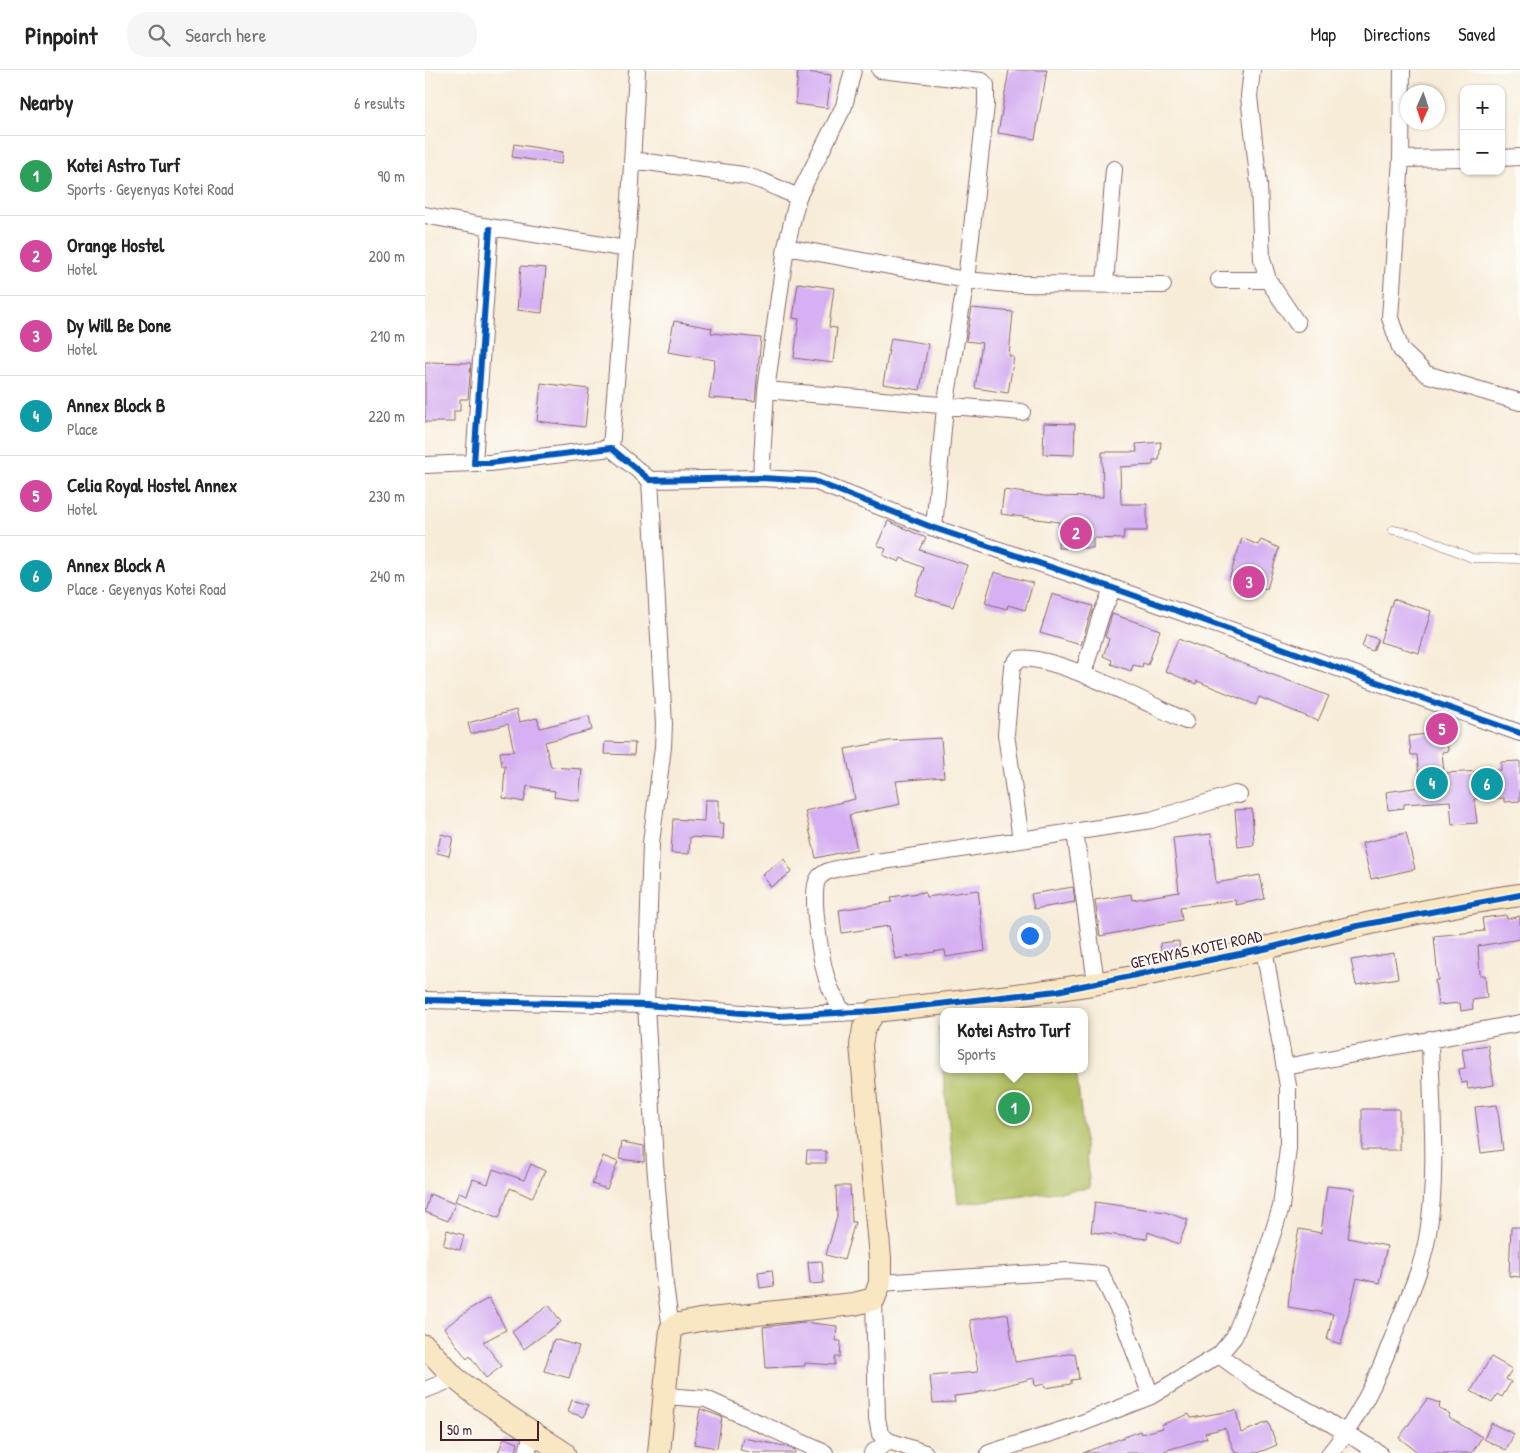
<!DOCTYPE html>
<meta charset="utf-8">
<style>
:root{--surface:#fff;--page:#f6f6f6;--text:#222;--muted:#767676;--line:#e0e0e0;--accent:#db2777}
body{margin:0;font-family:"Patrick Hand",sans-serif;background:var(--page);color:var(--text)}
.controls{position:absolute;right:15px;top:15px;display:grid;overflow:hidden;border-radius:10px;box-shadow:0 1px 4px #0004}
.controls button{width:45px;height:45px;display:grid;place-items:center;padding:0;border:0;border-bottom:1px solid var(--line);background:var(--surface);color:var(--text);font:25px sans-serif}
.compass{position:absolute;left:975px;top:15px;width:45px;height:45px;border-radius:50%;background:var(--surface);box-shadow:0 1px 4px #0004;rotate:183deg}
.scale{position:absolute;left:15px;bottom:12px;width:99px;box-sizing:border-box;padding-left:5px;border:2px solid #4a1f2b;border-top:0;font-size:14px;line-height:18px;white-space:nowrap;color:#4a1f2b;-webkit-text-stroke:4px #fdfcf7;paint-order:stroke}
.you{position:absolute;left:604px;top:865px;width:18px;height:18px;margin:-12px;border:4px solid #fff;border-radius:50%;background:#1a73e8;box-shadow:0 0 0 8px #1a73e833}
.badge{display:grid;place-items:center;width:32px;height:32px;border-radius:50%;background:var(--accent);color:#fff;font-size:16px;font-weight:700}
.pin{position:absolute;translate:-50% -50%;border:2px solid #fff;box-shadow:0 1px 5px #0006}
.popup{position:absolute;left:515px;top:938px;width:148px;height:65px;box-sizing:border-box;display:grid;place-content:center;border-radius:10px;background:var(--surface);filter:drop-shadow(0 1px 4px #0005);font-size:16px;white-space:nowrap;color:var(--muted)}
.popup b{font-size:19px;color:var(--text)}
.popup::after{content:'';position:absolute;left:50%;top:100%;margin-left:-10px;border:10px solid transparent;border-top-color:var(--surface)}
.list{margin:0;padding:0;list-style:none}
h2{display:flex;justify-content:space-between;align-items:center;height:65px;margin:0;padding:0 20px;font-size:21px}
h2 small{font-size:16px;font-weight:400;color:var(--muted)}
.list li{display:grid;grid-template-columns:32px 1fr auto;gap:15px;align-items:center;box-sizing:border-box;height:80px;padding:0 20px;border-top:1px solid var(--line)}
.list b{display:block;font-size:19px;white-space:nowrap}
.list p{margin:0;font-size:16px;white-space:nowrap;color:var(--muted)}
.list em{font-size:16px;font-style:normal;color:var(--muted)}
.icon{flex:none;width:28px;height:28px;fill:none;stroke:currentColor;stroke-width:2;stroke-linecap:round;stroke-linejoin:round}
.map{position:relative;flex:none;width:1095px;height:1383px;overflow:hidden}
header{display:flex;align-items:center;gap:30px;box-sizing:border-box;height:70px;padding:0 25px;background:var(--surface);border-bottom:1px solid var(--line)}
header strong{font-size:24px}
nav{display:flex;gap:28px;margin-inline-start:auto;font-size:18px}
.search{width:350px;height:45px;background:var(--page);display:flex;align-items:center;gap:12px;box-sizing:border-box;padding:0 18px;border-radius:20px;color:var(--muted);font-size:19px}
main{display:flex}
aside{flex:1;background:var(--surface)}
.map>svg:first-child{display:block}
.green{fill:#b1bf61;stroke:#7e6f46}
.building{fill:#d6b0f2}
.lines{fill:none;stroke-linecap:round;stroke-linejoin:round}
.lane-casing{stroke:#876768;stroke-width:9}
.street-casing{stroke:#876768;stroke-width:18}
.secondary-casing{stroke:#876768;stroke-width:24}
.lane{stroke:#fff;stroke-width:8}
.street{stroke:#fff;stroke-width:16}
.secondary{stroke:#f9e7c3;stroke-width:22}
.cycleway-casing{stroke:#fdfcf7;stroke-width:9}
.cycleway{stroke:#0057b8;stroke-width:6}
.labels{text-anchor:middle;stroke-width:4;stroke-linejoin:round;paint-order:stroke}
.street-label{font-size:16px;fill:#4a1f2b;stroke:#fdfcf7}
</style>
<header>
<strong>Pinpoint</strong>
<div class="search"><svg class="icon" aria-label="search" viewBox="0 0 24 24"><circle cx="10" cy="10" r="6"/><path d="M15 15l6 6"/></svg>Search here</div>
<nav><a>Map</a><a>Directions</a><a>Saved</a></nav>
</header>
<main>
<aside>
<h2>Nearby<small>6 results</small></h2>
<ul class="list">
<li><span class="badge" style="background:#2e9e5b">1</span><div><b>Kotei Astro Turf</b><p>Sports · Geyenyas Kotei Road</p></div><em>90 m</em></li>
<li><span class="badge" style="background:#d1479c">2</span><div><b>Orange Hostel</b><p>Hotel</p></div><em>200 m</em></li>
<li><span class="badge" style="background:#d1479c">3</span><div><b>Dy Will Be Done</b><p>Hotel</p></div><em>210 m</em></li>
<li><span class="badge" style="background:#0f9aa8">4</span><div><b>Annex Block B</b><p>Place</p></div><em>220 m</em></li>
<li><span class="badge" style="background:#d1479c">5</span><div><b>Celia Royal Hostel Annex</b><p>Hotel</p></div><em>230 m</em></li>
<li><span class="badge" style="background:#0f9aa8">6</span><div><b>Annex Block A</b><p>Place · Geyenyas Kotei Road</p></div><em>240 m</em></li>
</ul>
</aside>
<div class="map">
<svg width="1095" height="1383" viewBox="0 0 1095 1383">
<rect width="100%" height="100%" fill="#fdfcf7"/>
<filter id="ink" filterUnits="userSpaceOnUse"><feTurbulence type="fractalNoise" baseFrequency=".02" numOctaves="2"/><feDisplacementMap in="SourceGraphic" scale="10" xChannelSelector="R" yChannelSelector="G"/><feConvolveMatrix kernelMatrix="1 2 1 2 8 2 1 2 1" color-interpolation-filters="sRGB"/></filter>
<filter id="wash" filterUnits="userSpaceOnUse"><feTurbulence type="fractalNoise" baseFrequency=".0096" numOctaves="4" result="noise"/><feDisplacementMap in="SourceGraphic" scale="20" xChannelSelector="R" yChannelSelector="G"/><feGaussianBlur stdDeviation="1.12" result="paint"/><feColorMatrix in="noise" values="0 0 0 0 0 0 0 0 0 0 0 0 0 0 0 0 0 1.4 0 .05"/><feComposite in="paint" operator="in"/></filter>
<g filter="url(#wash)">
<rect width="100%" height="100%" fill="#f7ecd8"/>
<path class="green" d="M519,957V999H651L665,1118L533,1134L513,958Z"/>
<g id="blocks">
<path class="building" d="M584,0H622L610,69L573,63Z
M373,1L406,5L402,38L370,34Z
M89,74L138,82L136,94L87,87Z
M96,196L121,198L117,243L92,240Z
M373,213L409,218L404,257L412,258L408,293L369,288L374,249L368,248Z
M547,238L588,242L584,286L589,287L583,323L550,318L557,273L541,271Z
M249,251L287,258L286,263L336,268L330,331L284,328L290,290L243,282Z
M466,268L503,274L495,320L458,314Z
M0,292L46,293L43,329H35V341H29V352H0Z
M116,313L164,319L160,357L112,351Z
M619,353L650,354L649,385L618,384Z
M736,372L734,390H728V395L695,397L696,434H722V461H699L698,469L668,468V478H633L634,452L576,444L579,420L620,426L678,427L677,382H712L711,374Z
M463,451L501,468L495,480L542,495L528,537L490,525L499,498L476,488L474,492L458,485L461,479L452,475Z
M817,468L833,475L836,470L854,478L842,519L804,509Z
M569,502L608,513L600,540L583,535L582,539L560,533Z
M627,524L668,536L656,575L615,563Z
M968,529L1006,541L994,583L955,572Z
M687,544L735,560L723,595L718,593L717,597L708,595L706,601L686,594L687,590L678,586L684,569L680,567Z
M941,565L953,569L948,581L937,577Z
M753,569L904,626L893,651L834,627L831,635L772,611L771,614L740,601Z
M91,640L94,652L112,648L115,658L164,646L167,660L120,672L126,697L157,699L154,731L129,727L130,721L102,716L99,732L78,728L80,696H77L75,682L89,681L83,654L46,664L43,653Z
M1022,662L1023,681L1017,682L1019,703L1076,700V692L1095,691V731L1079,732V728L1049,729L1052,753L1027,755L1025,731L979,734V738L963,740L961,722L995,717L992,685H986L984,666Z
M516,668L519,707L471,711L475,734L424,745L432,779L391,788L380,741L430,729L420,679L463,671Z
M180,672L210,673L209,685L179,684Z
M280,730H294V753H299L298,769L265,767L264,784L246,783L248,749L279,751Z
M827,739L829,775L813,777L810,740Z
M981,763L990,799L946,809L937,773Z
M16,764L28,767L24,786L12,783Z
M786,764L791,813L835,805L840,829L811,835L810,830L755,837L757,850L675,866L670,830L706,824L707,830L754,822L748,768Z
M359,789L367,802L346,817L337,804Z
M648,817L650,832L609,839L606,824Z
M553,820L560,881L521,887L520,880L470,889L464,856L417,863L414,840L467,832L466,827L500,822L501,827Z
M1081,845L1082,849L1095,846V869L1053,876L1055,905H1060L1062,928L1047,930L1048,939L1036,941L1035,933L1013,935L1010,910H1013L1009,866L1059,861L1057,848Z
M754,871L755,884L737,888L735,873Z
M969,883L973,908L931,915L926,890Z
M1063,975L1069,1015L1043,1019L1042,1012L1036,1013L1034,999L1040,998L1037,979Z
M1072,1035L1078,1080L1056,1083L1050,1037Z
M937,1039H974V1080H937Z
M197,1072L219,1076V1092L194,1089Z
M382,1081H401V1093H381Z
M178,1086L193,1092L182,1119L167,1114Z
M106,1094L120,1101L107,1128L85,1118L74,1148L30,1131L34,1122L42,1125L48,1109L63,1114L68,1099L99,1110Z
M411,1116H425L427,1152H430L419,1190L401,1185L412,1147Z
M902,1116L930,1119L923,1168L962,1176L954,1213L932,1208L916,1274L902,1270L908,1244L863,1237L867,1195L874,1159L896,1163Z
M5,1124L30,1134L23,1151L0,1142Z
M670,1132L740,1142L763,1150L754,1174L723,1162L722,1169L666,1162Z
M1086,1157H1095V1207L1084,1206Z
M22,1160L39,1165L35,1180L18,1175Z
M397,1191L399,1213L385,1214L383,1192Z
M347,1200L349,1216L335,1218L333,1202Z
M64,1228L81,1260L58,1272L77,1296L61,1308L45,1286L42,1289L19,1258L48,1237Z
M124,1235L136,1252L99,1279L87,1262Z
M583,1244L590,1292L650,1283L654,1309L646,1310V1314L620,1318L619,1314L610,1316L609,1308L548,1324L529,1326L530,1332L508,1333L505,1306L553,1302L545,1250Z
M378,1252L412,1256L411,1271H416L415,1287H410V1295L380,1293V1296L341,1298L338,1257Z
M129,1269L154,1276L144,1308L119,1301Z
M1066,1287L1087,1299L1081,1309L1086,1312L1077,1327L1072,1324L1067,1333L1046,1321Z
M1002,1329L1015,1333L1014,1338L1025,1344L1023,1347L1057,1367L1047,1383H994L974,1368Z
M147,1330L163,1335L159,1347L143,1342Z
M275,1339L297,1347L292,1378L269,1374Z
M811,1340L816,1363L843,1352L852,1375L832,1383H810L800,1358L780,1363L782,1368L739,1381L740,1383H658L715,1361L716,1364L738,1358L736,1355L764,1344L766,1348Z
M1066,1353L1089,1364L1081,1380L1059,1369Z
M79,1368L93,1373L91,1383H73Z
M318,1368L359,1376L370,1380V1383H329L315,1380Z"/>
</g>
</g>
<g filter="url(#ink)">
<use href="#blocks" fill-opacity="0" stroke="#876768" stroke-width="1"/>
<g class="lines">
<defs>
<path id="lane" d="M968,460L993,465L1047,488L1095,489"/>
<path id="street" d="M455,0L557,11L561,15V35L541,210L520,337L509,458
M827,0L824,26L834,115L837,189L843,210L872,253
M977,0L976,89L965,248L976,280L1001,304L1095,332
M1076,88L1095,87
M976,89L1039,88
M207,90L318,105L337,111L373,127
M0,145C67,159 134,167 201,179
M65,159L49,393H65L186,378L225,410L336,408L389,411L509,458L688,518L1095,663
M361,177L541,210L584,214L738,215
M794,210H843
M680,214L689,99
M341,320L597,342
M186,378L205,131L212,0
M0,395L49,393
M336,408L341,320L361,177L373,127L419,36L428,0
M225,410L239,654L238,677L226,773L221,935L230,1093L240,1215L246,1259
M658,604L676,545L688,518
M650,762L671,913
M596,770L581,664L587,597L593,589C627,583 726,635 761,651
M0,930L221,935L353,946L450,941
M418,943C413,933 406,922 403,912C397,896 384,822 393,809C399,800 409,800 419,797L726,750L810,724L814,725
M860,997L1095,953
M455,1213L643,1201L676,1204L696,1245L726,1326
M449,1229L452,1348L455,1364L464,1371L500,1383
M794,1285L831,1312L895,1347L954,1383
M0,1320L30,1308
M240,1326L281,1329L290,1333L400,1383
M102,1383L107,1363
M447,1383L464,1371
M564,1383L652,1355L726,1326L794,1285L809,1267L836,1200L856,1137L863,1078V1016L839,879
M905,1383C939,1343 958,1294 976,1246C987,1219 999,1191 1003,1163C1013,1104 1006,1029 1005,969"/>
<path id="secondary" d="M0,1276L30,1308L58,1330L139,1383
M234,1383L246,1259L254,1254L275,1250L429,1234L449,1229L455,1213V1188L436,975L439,958L450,941C542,931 633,922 724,904C848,879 970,842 1095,825"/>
</defs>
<use href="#lane" class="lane-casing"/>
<use href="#street" class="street-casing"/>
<use href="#secondary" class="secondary-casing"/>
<use href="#lane" class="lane"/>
<use href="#street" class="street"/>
<use href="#secondary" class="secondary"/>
<defs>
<path id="cycleway" d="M65,159L49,393H65L186,378L225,410L336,408L389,411L509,458L688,518L1095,663
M0,930L221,935L353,946L450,941L632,921L839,879L932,856L1095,825"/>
</defs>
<use href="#cycleway" class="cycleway-casing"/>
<use href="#cycleway" class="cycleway"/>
</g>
</g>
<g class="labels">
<g class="street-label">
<text transform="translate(771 879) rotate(-12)" y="6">GEYENYAS KOTEI ROAD</text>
</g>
</g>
</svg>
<div class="controls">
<button>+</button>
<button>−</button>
</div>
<svg class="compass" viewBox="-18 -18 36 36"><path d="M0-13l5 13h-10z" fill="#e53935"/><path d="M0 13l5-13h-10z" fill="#767676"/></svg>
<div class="scale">50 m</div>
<div class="you"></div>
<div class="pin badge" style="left:589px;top:1038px;background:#2e9e5b">1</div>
<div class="popup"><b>Kotei Astro Turf</b>Sports</div>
<div class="pin badge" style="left:651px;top:463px;background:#d1479c">2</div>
<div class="pin badge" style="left:824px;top:512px;background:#d1479c">3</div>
<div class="pin badge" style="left:1007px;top:713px;background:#0f9aa8">4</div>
<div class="pin badge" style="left:1017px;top:659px;background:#d1479c">5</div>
<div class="pin badge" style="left:1062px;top:714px;background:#0f9aa8">6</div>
</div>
</main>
